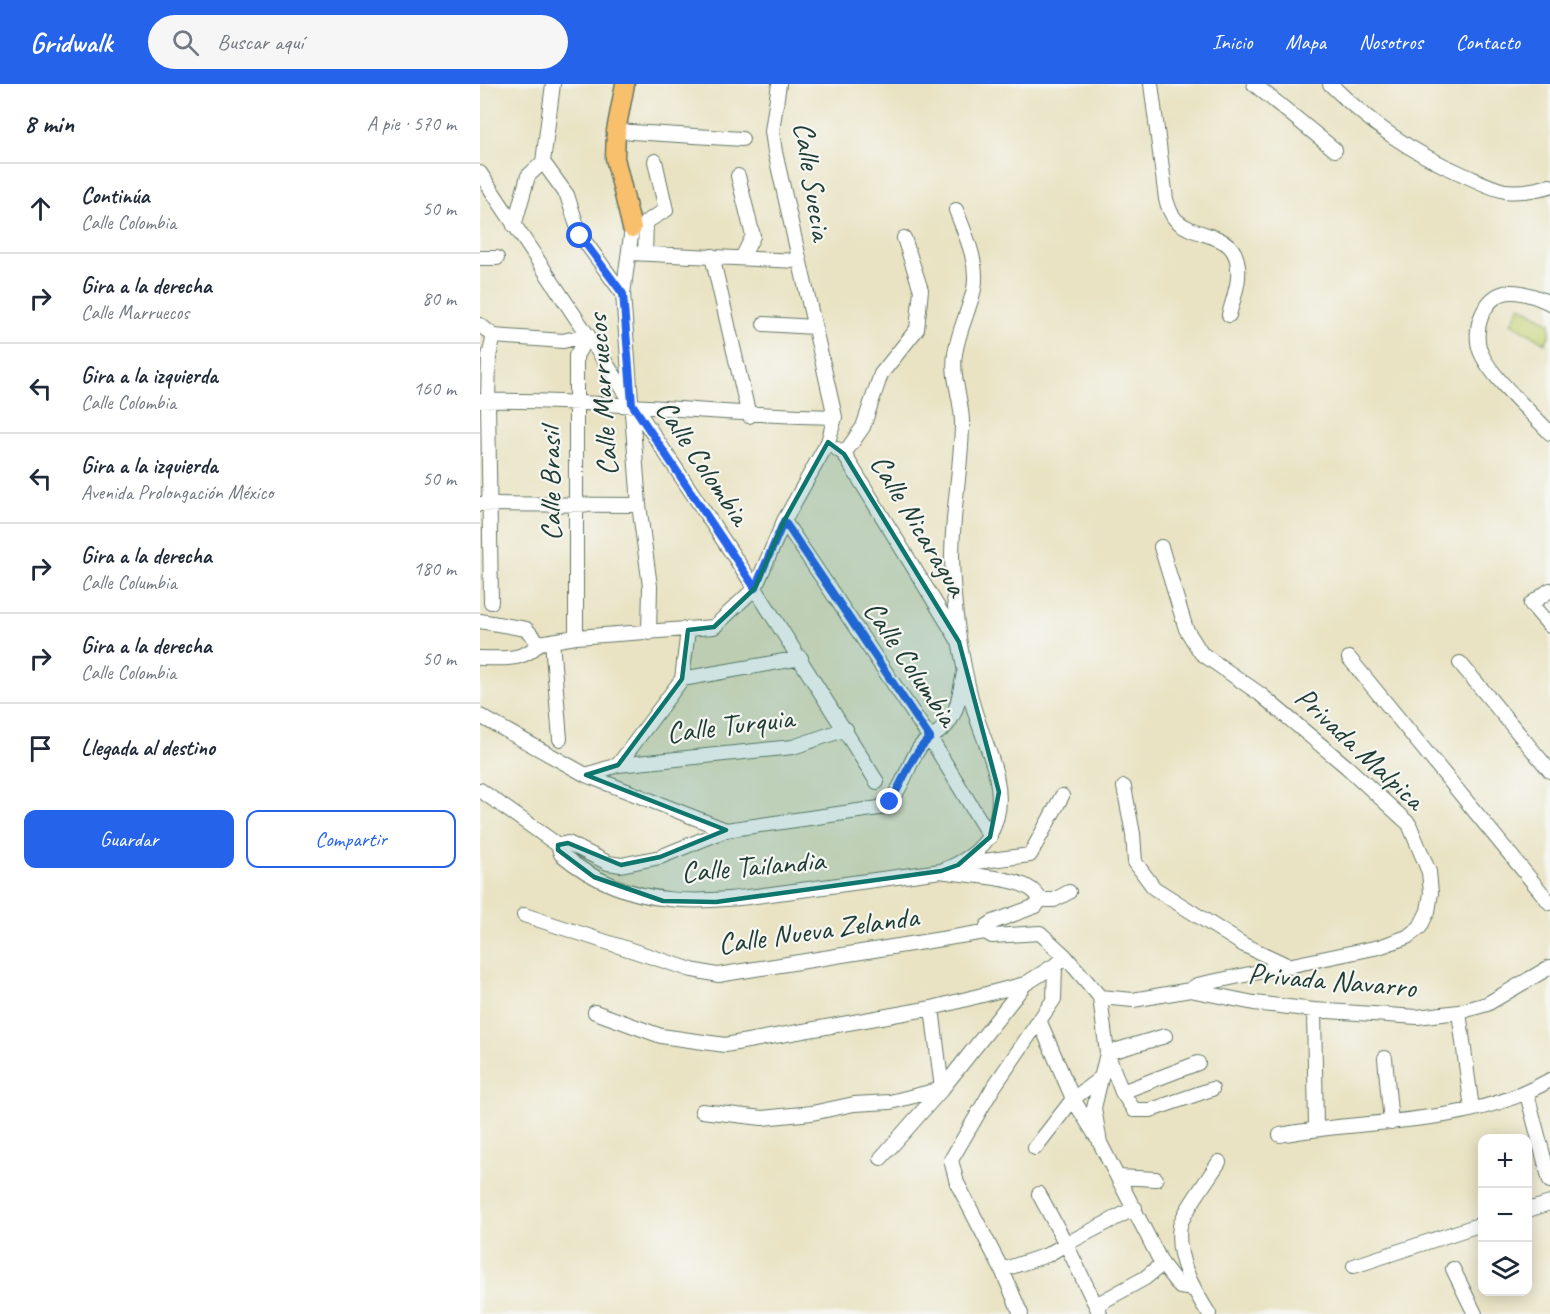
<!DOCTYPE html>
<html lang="es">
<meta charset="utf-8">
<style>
:root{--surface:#fff;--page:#f6f6f7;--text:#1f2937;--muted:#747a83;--line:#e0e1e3;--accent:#2563eb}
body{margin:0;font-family:Caveat,sans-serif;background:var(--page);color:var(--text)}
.controls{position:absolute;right:18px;bottom:18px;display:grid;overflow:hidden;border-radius:12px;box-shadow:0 3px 15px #0003}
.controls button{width:54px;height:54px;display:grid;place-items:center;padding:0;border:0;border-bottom:2px solid var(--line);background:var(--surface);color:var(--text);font:30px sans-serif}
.stop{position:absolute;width:18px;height:18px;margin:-14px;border:4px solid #2563eb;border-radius:50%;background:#fff}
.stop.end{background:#2563eb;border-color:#fff;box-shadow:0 2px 6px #0008}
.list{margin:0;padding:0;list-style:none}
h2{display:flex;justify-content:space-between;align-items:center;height:78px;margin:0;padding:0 24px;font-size:26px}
h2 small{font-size:20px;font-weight:400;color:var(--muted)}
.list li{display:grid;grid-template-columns:39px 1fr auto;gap:18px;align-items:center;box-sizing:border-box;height:90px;padding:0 24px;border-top:2px solid var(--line)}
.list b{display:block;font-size:22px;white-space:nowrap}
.list p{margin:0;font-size:20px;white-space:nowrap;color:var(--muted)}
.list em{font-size:20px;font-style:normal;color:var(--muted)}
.actions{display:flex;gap:12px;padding:18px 24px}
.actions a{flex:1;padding:14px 0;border:2px solid var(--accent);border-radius:12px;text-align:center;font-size:21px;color:var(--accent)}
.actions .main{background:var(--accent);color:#fff}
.icon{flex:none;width:33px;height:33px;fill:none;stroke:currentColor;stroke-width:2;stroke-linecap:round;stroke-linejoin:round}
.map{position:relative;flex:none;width:1070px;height:1230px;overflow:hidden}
header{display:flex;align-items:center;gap:36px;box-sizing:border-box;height:84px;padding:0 30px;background:var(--accent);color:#fff}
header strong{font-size:28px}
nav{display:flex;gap:33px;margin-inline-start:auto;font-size:21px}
.search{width:420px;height:54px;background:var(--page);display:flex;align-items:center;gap:15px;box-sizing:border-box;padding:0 21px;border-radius:33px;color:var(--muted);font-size:22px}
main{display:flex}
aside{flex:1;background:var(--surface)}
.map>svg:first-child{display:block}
.green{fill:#c4d274;stroke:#728854;stroke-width:1.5}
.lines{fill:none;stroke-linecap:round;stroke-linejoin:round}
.minor-casing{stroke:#676;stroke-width:16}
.major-casing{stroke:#676;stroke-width:21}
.minor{stroke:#fff;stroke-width:14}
.major{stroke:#f8bf6c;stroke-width:18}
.route{stroke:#2563eb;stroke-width:8}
.marked{fill:#0f766e;fill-opacity:0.2;stroke:#0f766e;stroke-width:4.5;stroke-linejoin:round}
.labels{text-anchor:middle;stroke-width:4.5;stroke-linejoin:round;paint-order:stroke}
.street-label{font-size:30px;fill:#1f3d34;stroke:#f6f6f2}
</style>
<header>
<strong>Gridwalk</strong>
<div class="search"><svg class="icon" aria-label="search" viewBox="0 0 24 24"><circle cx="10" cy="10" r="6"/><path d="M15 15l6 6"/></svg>Buscar aquí</div>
<nav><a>Inicio</a><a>Mapa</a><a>Nosotros</a><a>Contacto</a></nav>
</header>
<main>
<aside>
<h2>8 min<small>A pie · 570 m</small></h2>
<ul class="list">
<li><svg class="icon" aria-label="ahead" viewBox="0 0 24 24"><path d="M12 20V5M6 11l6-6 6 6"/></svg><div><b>Continúa</b><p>Calle Colombia</p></div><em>50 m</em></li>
<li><svg class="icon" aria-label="right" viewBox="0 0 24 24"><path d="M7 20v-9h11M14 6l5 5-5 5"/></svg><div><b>Gira a la derecha</b><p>Calle Marruecos</p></div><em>80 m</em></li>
<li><svg class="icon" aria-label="left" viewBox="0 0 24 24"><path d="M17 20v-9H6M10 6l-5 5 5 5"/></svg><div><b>Gira a la izquierda</b><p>Calle Colombia</p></div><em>160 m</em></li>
<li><svg class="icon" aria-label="left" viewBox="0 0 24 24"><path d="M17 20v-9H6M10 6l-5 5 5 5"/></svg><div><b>Gira a la izquierda</b><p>Avenida Prolongación México</p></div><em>50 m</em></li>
<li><svg class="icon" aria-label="right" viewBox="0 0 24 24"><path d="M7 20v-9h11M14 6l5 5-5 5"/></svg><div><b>Gira a la derecha</b><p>Calle Columbia</p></div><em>180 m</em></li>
<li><svg class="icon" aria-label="right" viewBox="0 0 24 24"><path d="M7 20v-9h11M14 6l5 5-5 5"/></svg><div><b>Gira a la derecha</b><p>Calle Colombia</p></div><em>50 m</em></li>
<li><svg class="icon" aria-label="arrive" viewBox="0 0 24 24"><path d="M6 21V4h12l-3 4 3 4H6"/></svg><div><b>Llegada al destino</b></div></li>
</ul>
<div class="actions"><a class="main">Guardar</a><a>Compartir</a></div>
</aside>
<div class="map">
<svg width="1070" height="1230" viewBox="0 0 1070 1230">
<rect width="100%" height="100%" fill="#f6f6f2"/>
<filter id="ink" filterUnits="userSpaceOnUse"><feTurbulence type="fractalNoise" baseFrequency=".0167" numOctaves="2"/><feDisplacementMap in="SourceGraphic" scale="12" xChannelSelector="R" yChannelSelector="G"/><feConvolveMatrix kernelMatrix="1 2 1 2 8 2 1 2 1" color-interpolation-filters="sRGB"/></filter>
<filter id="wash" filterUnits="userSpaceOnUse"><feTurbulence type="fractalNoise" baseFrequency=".008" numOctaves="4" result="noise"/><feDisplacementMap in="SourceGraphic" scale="24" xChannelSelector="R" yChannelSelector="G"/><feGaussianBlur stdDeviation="1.35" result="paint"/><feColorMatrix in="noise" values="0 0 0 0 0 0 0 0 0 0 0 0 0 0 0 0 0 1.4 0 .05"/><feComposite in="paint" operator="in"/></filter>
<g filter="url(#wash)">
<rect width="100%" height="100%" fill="#e9e3c3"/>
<path class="green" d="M1040,222L1070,239V250L1065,259L1031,239Z"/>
</g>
<g filter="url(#ink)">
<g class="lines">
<defs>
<path id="minor" d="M671,0L686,115C688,122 690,130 696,136C719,158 762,144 758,194C757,206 752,219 749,231
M774,0L855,66
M850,0C891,40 929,67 982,90C996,96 1010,104 1025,107C1041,109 1055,106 1070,102
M136,47L262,55
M63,78L87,111L100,151L143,210
M63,78L73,0
M0,89L275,504L397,698
M258,92L273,152L262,174
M34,142L48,92L63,78
M152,144L143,210L159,421L170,502L169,549
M150,169L318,177
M165,170L166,138L186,126L175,77
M232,172L269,332
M0,174H17
M1070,219C1042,206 1015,198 1001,233C997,243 996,258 1001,269C1011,293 1051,328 1070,349
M284,240L334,243
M0,241L14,252L83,257L108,251
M0,317C119,315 236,331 355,333
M357,365L364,370L478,556
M364,370L383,343L401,290L437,245L441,206L424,154
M0,420L159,421
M304,437L450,654L510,753
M681,463L706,545L721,569L780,610L867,683L929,740L949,788L951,809L948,827L940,843L927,853L899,863L717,901L710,906
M1070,506L1051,520L1070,542
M11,518L8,317L9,272L14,252
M0,537L46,545L59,559
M96,553V272L108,251
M72,557L80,655
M59,559L96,553L234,543L275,504L304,437L348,358L355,333L295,68L292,47L299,0
M0,574C22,574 44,578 59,559
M869,574L1070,819
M980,579L1070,687
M202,595L321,574
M0,632L106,691L246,746
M138,681L313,663L366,645
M106,691L138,681L202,595L208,546
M644,703L653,750L655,778L674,804L764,861L811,883
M0,706L78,761L81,770C155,832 233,818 321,806C368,800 414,793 461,787C488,777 510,762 517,732C526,694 501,654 492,618C480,571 473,522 472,474C472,430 481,386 482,342C483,318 471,294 475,270C478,248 489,227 494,205C499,178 485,150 476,126
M78,761L88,759L128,779L141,781L180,773L246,746L399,724C424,710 425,684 440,663C447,654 458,650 466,642C478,629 480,606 484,589
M480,780L550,771L582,712
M461,787C486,793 550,790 560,816L556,822L513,838L507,842L505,848
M560,816H574L589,808
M44,831L212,886L238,891L505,848
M505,848L512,852L560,849L585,872L620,913L627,969L614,1024L620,1059L682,1180L700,1203L713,1205
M620,913L653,916L710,906L774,919L834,926L937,933L979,928L1007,920L1070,883
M834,926L836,1044
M115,928L181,952L245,961L452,924L545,900
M979,928L992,1025
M559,936L593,1015L616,1052
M685,952L627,969L642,1008L654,1026H671L732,1005
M905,974L911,1039
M642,1008L718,979
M1047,1010L1070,1097
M222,1027L282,1034L332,1029L374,1020L410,1018L462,1005L452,924
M800,1051C890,1034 989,1043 1070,996
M555,1064L593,1015L619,995
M401,1074L462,1005L545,900L580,878
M638,1093L676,1095
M559,1110L586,1160L655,1124
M1048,1126L1070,1119
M874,1182L1002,1140
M973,1185L995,1230
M522,1186L567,1171L586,1160L620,1230
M616,1221L665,1194L682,1180
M541,1230L522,1186L477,1099L471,1076L513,1004L574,915L575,883
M729,1230C713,1205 695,1173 700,1142C702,1130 731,1091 739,1078"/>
<path id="major" d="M145,0L136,47L135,74L152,144"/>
</defs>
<use href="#minor" class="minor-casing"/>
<use href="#major" class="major-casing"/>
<use href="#minor" class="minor"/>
<use href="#major" class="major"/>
</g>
</g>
<g class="lines" filter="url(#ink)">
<path class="route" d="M100,152L143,210L152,320L275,504L304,437L450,654C431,670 424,697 410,718"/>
</g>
<path class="marked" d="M348,358L364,370L479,558L519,708L510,753L478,781L461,787L236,818L183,817L114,793L78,766V761L88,759L141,781L180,773L246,746L106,691L138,681L202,595L208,546L234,543L275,504L304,437Z"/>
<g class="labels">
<g class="street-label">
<text transform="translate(333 97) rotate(81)" y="10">Calle Suecia</text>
<text transform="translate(122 311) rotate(-94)" y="10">Calle Marruecos</text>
<text transform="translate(223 378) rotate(56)" y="10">Calle Colombia</text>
<text transform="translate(70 400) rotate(-90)" y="10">Calle Brasil</text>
<text transform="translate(439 441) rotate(59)" y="10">Calle Nicaragua</text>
<text transform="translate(431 579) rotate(56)" y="10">Calle Columbia</text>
<text transform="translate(250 641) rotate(-7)" y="10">Calle Turquia</text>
<text transform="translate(880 664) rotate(43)" y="10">Privada Malpica</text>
<text transform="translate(273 782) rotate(-5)" y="10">Calle Tailandia</text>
<text transform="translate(338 846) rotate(-8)" y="10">Calle Nueva Zelanda</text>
<text transform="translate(852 896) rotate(5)" y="10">Privada Navarro</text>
</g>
</g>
</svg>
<div class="controls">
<button>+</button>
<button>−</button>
<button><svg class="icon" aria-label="layers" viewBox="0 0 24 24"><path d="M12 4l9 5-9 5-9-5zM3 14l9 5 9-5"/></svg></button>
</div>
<div class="stop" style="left:100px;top:152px"></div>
<div class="stop end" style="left:410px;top:718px"></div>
</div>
</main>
